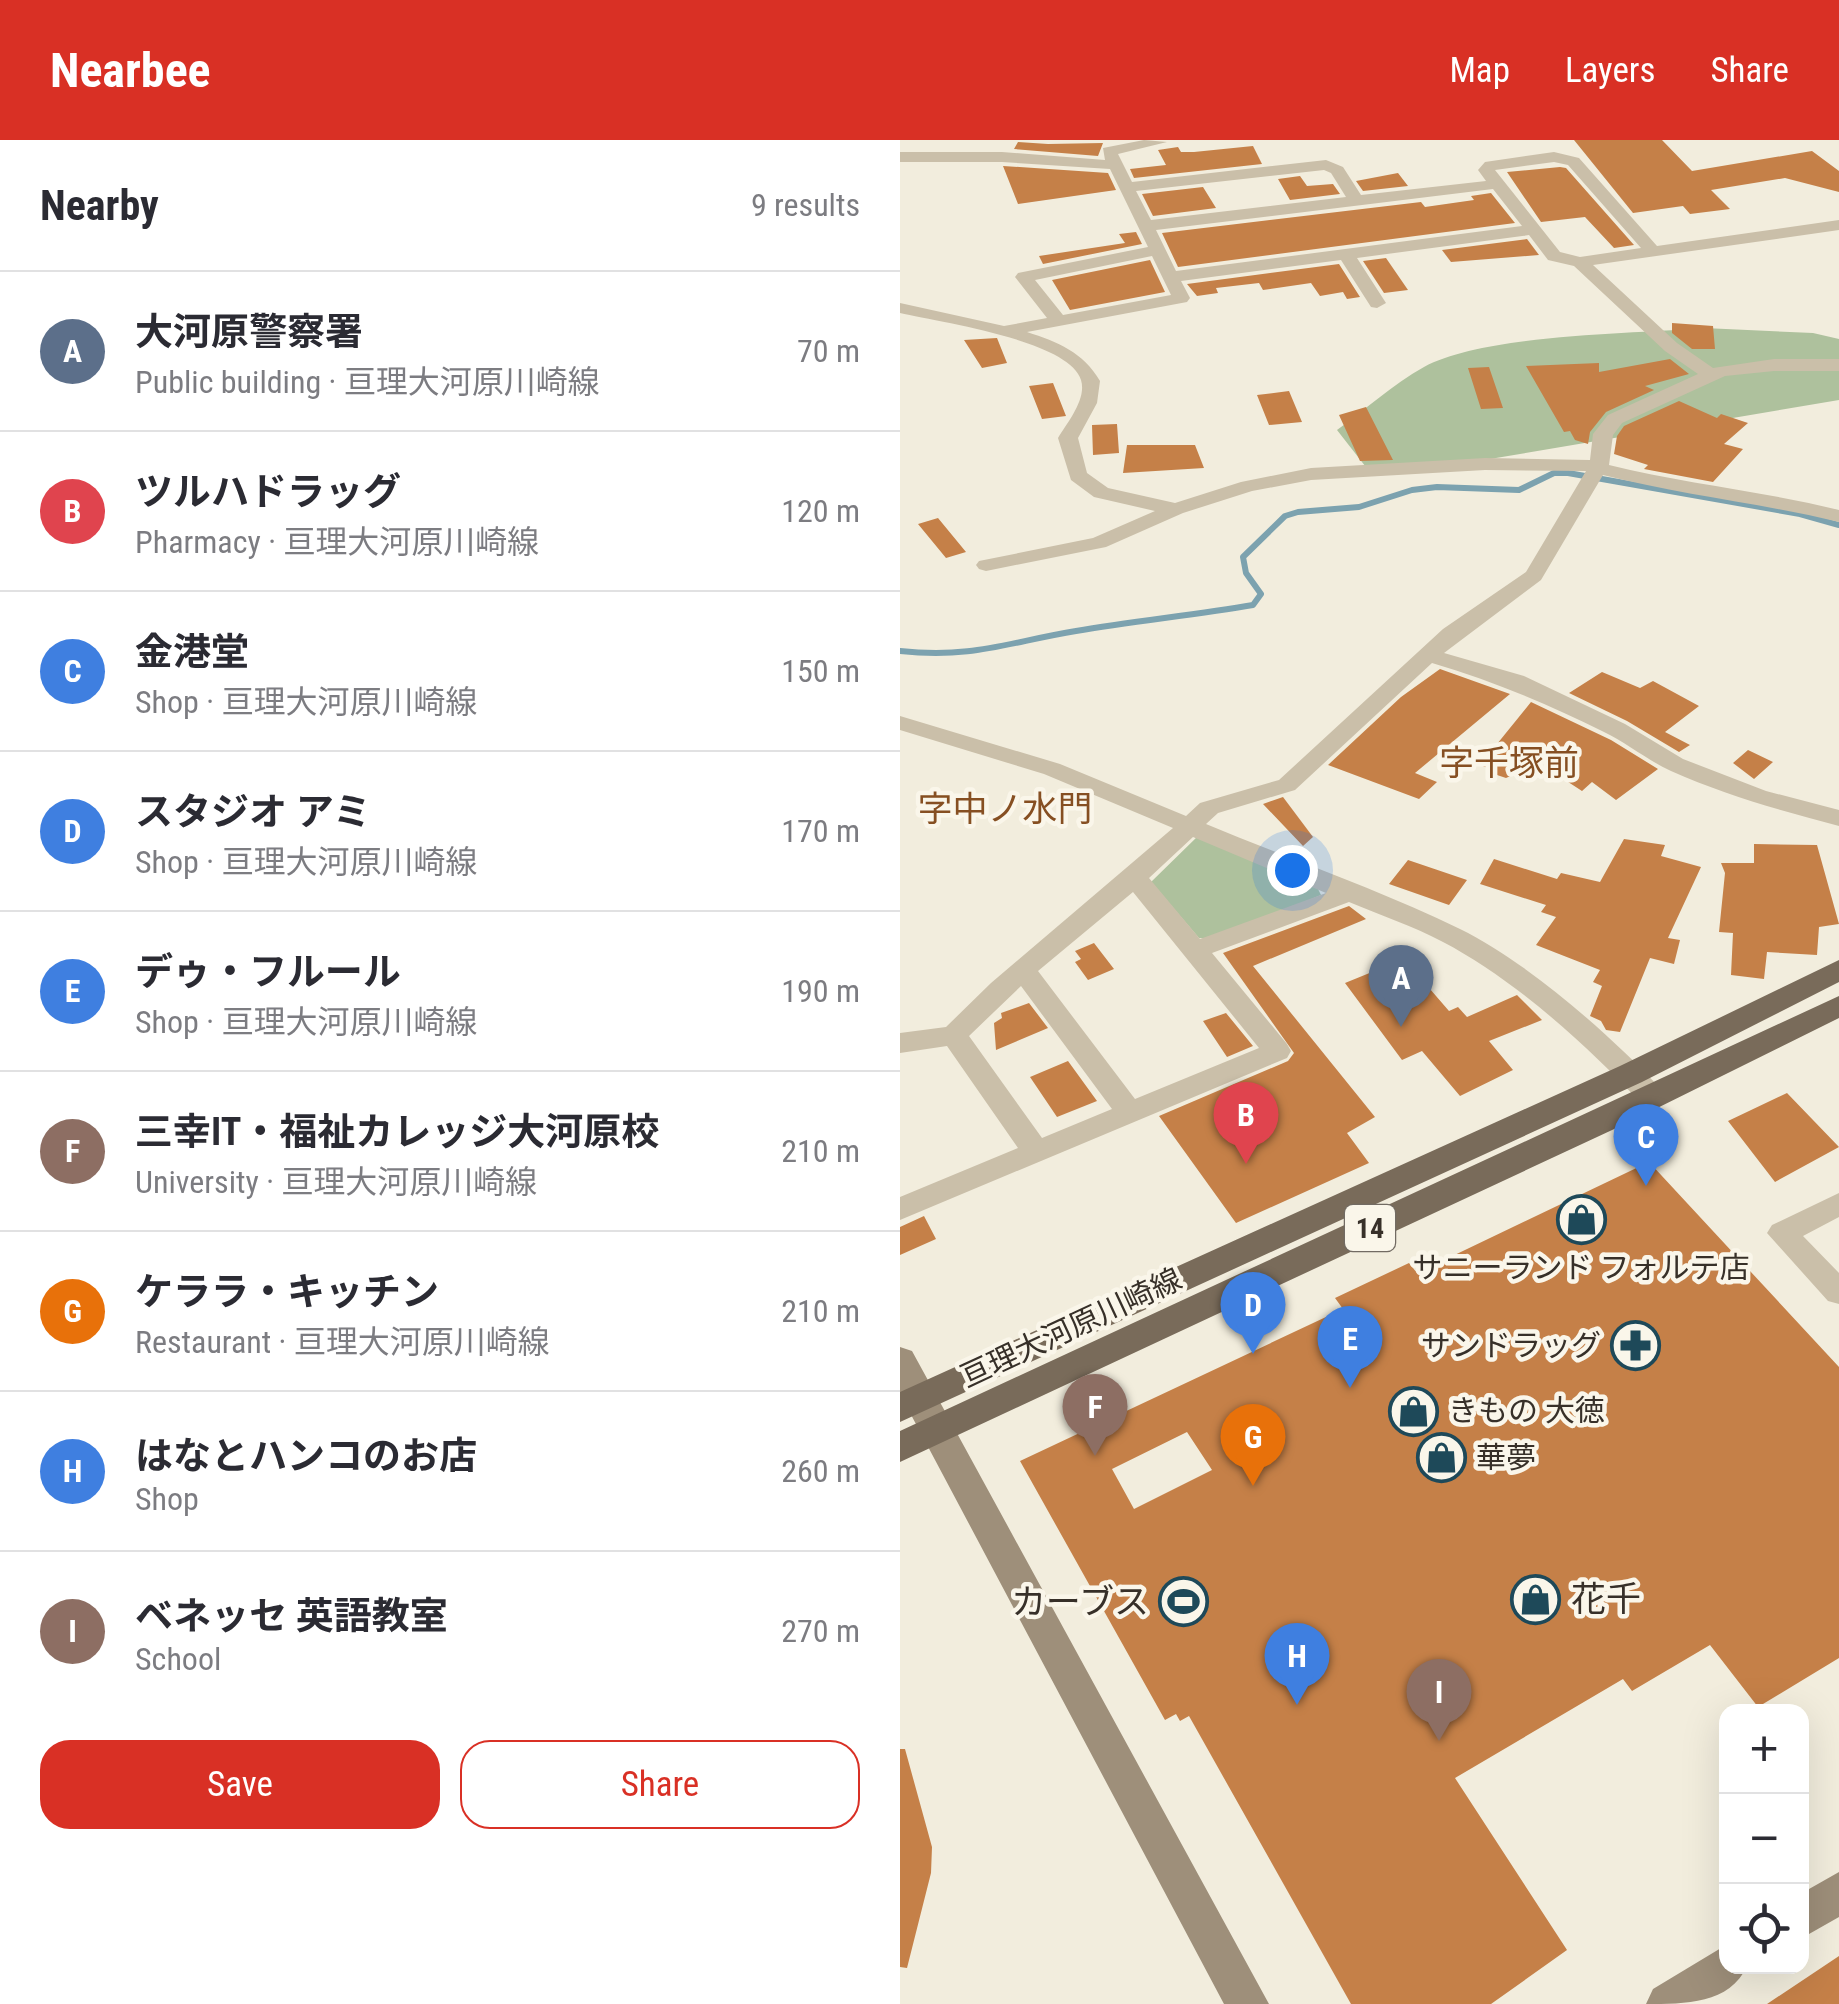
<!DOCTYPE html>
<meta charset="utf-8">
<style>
:root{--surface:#fff;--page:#f7f7f7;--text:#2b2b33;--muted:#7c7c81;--line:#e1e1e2;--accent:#d93025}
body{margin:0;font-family:"Roboto Condensed","Noto Sans JP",sans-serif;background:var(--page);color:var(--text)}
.controls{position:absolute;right:30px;bottom:30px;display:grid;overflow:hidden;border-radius:20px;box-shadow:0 10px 40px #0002}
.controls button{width:90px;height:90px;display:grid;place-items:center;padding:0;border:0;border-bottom:2px solid var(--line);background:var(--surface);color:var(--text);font:50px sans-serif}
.you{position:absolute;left:392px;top:730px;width:35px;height:35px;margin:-25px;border:8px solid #fff;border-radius:50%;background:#1a73e8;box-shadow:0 0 0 15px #1a73e833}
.badge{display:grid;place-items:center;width:65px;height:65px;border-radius:50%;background:var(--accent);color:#fff;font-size:32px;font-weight:700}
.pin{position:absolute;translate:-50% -82px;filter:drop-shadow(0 2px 5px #0008)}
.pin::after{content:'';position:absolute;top:52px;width:35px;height:30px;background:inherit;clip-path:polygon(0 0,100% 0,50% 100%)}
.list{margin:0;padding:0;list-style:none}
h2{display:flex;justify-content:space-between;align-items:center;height:130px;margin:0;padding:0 40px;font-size:42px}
h2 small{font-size:32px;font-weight:400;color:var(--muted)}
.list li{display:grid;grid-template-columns:65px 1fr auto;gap:30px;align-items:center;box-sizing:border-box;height:160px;padding:0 40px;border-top:2px solid var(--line)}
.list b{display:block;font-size:38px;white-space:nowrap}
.list p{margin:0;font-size:32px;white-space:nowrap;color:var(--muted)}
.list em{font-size:32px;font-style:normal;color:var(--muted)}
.actions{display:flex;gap:20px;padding:30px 40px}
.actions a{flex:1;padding:22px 0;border:2px solid var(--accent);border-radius:30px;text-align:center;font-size:35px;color:var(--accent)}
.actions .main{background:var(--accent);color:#fff}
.icon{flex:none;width:55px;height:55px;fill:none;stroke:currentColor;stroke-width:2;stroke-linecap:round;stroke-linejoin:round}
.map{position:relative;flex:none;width:939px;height:1864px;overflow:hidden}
header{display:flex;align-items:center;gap:60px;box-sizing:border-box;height:140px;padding:0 50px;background:var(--accent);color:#fff}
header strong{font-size:48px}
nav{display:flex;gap:55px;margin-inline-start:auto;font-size:35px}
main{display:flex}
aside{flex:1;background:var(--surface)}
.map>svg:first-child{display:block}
.green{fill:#aec19d}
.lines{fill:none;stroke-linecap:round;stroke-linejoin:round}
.stream{stroke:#7ca2af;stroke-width:6}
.building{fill:#c58048;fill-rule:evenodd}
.street{fill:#cabfa9;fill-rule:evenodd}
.secondary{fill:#9e8f7a;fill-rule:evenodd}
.primary{fill:#796b5a;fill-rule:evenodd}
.labels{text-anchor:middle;stroke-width:9;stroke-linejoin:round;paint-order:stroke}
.shield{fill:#faf6ea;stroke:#726b63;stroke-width:2.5}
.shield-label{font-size:28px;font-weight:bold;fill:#373029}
.poi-label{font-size:30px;fill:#373029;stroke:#faf6ea;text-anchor:start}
.street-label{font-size:30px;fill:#373029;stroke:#faf6ea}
.quarter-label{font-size:35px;fill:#864f22;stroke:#faf6ea}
.near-poi-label{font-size:35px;fill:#373029;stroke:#faf6ea;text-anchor:start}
</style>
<header>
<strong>Nearbee</strong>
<nav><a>Map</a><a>Layers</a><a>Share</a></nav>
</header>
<main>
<aside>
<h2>Nearby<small>9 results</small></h2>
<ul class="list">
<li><span class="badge" style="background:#5c6f8a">A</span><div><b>大河原警察署</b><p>Public building · 亘理大河原川崎線</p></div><em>70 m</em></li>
<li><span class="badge" style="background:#e0444e">B</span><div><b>ツルハドラッグ</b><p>Pharmacy · 亘理大河原川崎線</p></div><em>120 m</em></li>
<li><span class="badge" style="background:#3f7fe0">C</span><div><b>金港堂</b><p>Shop · 亘理大河原川崎線</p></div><em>150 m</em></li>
<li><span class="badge" style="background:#3f7fe0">D</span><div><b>スタジオ アミ</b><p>Shop · 亘理大河原川崎線</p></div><em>170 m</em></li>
<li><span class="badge" style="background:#3f7fe0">E</span><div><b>デゥ・フルール</b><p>Shop · 亘理大河原川崎線</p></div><em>190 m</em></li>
<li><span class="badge" style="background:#8d6e63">F</span><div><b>三幸IT・福祉カレッジ大河原校</b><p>University · 亘理大河原川崎線</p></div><em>210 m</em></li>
<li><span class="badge" style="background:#e8710a">G</span><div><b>ケララ・キッチン</b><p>Restaurant · 亘理大河原川崎線</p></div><em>210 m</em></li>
<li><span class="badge" style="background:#3f7fe0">H</span><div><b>はなとハンコのお店</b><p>Shop</p></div><em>260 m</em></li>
<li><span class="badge" style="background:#8d6e63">I</span><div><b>ベネッセ 英語教室</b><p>School</p></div><em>270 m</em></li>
</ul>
<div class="actions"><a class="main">Save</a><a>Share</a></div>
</aside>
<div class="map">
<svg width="939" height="1864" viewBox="0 0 939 1864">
<rect width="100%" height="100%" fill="#f2eddd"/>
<path class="green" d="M804,188L913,193L939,199V260L578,321L469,331L437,290C465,270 493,244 524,227C585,194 732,194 804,188Z
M298,696L417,747L421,755L314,799L299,798L251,742Z"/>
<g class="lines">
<path class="stream" d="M0,511C72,519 109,502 176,491C235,481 294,475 353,465L361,454L346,433L343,417L385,376L398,372L459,367L512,350L537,347L619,350L654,333H668L900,374L939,385"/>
</g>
<path class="building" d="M674,0H762L792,31L912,11L939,31V52L885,38L811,50L830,69L790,74L783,66L733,73Z
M118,2L148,4L203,3L198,16L114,9Z
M353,6L362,24L234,38L230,29L266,25L258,10L278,7L281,12H294Z
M103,26L208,33L216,50L118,64Z
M660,27L666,28L734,105L714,108L685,77L641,82L607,32Z
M498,33L508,46L463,51L456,41Z
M400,36L407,46L433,44L440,54L390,60L378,39Z
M303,47L316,68L253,76L242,54Z
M591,53L615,83L278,127L262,93L521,62L525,67L574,60L571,56Z
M236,92L242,104L143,124L139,116L225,103L219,94Z
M627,99L639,115L551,122L542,110Z
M486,118L508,150L484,153L463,121Z
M250,120L265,152L170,170L152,140Z
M439,124L460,157L447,159L443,152L420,156L411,143L363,150L359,143L316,148L318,153L297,156L287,144Z
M772,183L813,186L815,209H792L772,193Z
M97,198L107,223L82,228L64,200Z
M770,219L789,234L745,246L754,250L706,272L690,292L688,304L675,300L670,291L664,292L626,226L699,223V232Z
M589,227L603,268L581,269L568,228Z
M153,243L166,276L142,279L129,246Z
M389,251L402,282L369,285L357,255Z
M779,261L817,278L821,274L848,283L824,304L843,309L813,342L744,329L748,325L714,314L717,296L724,286Z
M466,267L493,320L460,321L439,275Z
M217,284L219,313L193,315L192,285Z
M227,305H295L304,328L223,333Z
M38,378L66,412L46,418L18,384Z
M540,529L610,554L515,633L537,642L519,659L428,625L501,557Z
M702,532L740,548L753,541L799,566L765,592L790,605L779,612L727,581L669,553Z
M631,562L711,600L758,629L716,660L692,642L682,651L662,638L679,626L635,603L615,634L606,638L588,632V628L580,625Z
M848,610L873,622L854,639L833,623Z
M383,657L413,697L403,706L363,664Z
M724,699L765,705L761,716L801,727L768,798L780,800L774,824L750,818L720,892L706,890L701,881L690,876L702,846L693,842L700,830L636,805L656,777L641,772L646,765L580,744L594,719L657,739L661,733L700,742Z
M854,704L917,705L939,784L919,787L917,815L867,812L864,839L831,835L833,793L819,792L825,733L821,723H854Z
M508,720L567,740L549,765L489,744Z
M449,766L466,779L353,826L475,977L447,993L469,1023L336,1083L259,976L388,921L394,913L323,813Z
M194,803L214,829L188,840L175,822L181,819L175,811Z
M504,819L549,871L558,867L567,877L617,855L642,880L589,901L613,930L560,956L522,911L502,920L445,843Z
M129,863L148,888L96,910L94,883L102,878L101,873Z
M326,873L353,906L327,917L303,881Z
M168,921L197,961L157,977L130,937Z
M887,953L939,1007L875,1042L828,981Z
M749,1022L939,1227V1518L858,1567L810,1505L732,1551L723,1539L555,1638L667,1810L591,1864H451L289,1576L280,1581L276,1574L265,1580L120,1321L443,1169L435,1158L509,1123L517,1133ZM287,1292L312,1330L234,1369L212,1329Z
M24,1076L36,1099L0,1115V1087Z
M0,1609H5L32,1707L31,1733L7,1828L0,1827Z
M939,1816V1864H867Z"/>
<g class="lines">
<path class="street" d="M244,0L267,2L218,14L232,42L426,20L443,27L461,55L586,41L578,30L585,22L654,12L679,18L757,106L939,80V90L693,125L777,203L813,228L874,219H939V231H874L825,236L722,283L713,295L709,325C785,344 863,351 939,370V382C861,363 781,355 703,335L641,440L544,513L624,536L725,584L783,619L866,651L939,670V686C882,671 825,655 771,631C747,620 727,603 704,592C648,564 593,541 532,523L395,650L318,673L306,684C390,719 478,749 560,789C629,823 709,894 762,950L766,957L762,964H742C688,906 614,839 543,802C513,786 480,775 449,762L312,813L387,904L391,911L387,918L0,1080V1057L118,1008L47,906L0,913V893L46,887L91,843L273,688L144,634L0,590V576L160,624L286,676L300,663L379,640L543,489L626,432L686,331L585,330L411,340L352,351L283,373L206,407L86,431L79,429L76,425L79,421L193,398L255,371L194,357L171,340L158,298C167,283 187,259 181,240C169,200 38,182 0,173V163L104,186L147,178L115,137L118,133L248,107L210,29L102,22H0V12H102L205,20L203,8ZM654,22L668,25L741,108L680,117L660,112L595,30ZM424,30L431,33L446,57L251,80L236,51ZM593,49L622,86L276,131L256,90ZM629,95L648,120L674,126L765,211L798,234L708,275L693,294L690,320L585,318L411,328L341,342L275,363L208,348L187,333L178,298L197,263L200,241C183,212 158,202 127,192L287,162L290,158L281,141L441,120L471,167L477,168L486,163L457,118ZM252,116L271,155L163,175L135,140ZM293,697L426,753L300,799L249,738ZM233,752L359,908L235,959L138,831ZM121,846L212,969L142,998L69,896Z
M939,1053V1077L903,1096L939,1133V1164L928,1161L867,1093L872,1085Z"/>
<path class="secondary" d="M0,1207L12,1211L369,1864H324L0,1254Z
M939,1732V1777L902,1798V1753Z
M826,1805V1826H847C830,1864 785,1864 746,1864L753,1849Z"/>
<path class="primary" d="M939,820V842L742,942L0,1282V1252L720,926Z
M939,856V878L725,984L0,1322V1291Z"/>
</g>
<defs>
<symbol id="shop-ring" viewBox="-11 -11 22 22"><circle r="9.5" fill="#faf6ea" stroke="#1e4959" stroke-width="1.5"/><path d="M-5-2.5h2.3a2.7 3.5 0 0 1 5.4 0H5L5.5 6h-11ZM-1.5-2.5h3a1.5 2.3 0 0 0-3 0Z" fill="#1e4959"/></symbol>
<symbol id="pharmacy-ring" viewBox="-11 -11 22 22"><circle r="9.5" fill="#faf6ea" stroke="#1e4959" stroke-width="1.5"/><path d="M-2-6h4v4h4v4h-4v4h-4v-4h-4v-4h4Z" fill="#1e4959"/></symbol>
<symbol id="stadium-ring" viewBox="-11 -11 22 22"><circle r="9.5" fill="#faf6ea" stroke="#1e4959" stroke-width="1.5"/><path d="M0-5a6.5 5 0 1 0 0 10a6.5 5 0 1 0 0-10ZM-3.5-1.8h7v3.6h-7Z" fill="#1e4959"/></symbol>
</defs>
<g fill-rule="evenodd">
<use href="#shop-ring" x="654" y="1052" width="55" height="55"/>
<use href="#pharmacy-ring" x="708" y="1178" width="55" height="55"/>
<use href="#shop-ring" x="486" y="1244" width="55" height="55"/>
<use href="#shop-ring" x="514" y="1290" width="55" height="55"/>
<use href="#shop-ring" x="608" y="1432" width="55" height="55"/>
<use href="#stadium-ring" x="256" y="1434" width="55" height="55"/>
</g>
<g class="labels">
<rect class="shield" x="445" y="1065" width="50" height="46" rx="8"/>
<g class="shield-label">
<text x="470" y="1098">14</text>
</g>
<g class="poi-label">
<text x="681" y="1138" text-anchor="middle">サニーランド フォルテ店</text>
<text x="701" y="1216" text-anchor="end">サンドラッグ</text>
<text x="548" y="1281">きもの 大徳</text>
<text x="576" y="1328">華夢</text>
</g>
<g class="street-label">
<text transform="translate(171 1188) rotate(-25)" y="10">亘理大河原川崎線</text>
</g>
<g class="quarter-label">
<text x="609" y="635">字千塚前</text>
<text x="105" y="681">字中ノ水門</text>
</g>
<g class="near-poi-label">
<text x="671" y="1471">花千</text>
<text x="249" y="1474" text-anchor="end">カーブス</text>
</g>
</g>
</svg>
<div class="controls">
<button>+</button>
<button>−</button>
<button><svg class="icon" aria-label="locate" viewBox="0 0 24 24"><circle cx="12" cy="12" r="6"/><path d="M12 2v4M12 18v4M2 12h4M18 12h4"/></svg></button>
</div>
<div class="you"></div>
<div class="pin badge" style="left:501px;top:887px;background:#5c6f8a">A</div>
<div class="pin badge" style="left:346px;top:1024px;background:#e0444e">B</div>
<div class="pin badge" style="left:746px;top:1046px;background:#3f7fe0">C</div>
<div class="pin badge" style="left:353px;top:1214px;background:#3f7fe0">D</div>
<div class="pin badge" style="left:450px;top:1248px;background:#3f7fe0">E</div>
<div class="pin badge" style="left:195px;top:1316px;background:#8d6e63">F</div>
<div class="pin badge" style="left:353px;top:1346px;background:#e8710a">G</div>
<div class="pin badge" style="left:397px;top:1565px;background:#3f7fe0">H</div>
<div class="pin badge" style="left:539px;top:1601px;background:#8d6e63">I</div>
</div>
</main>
